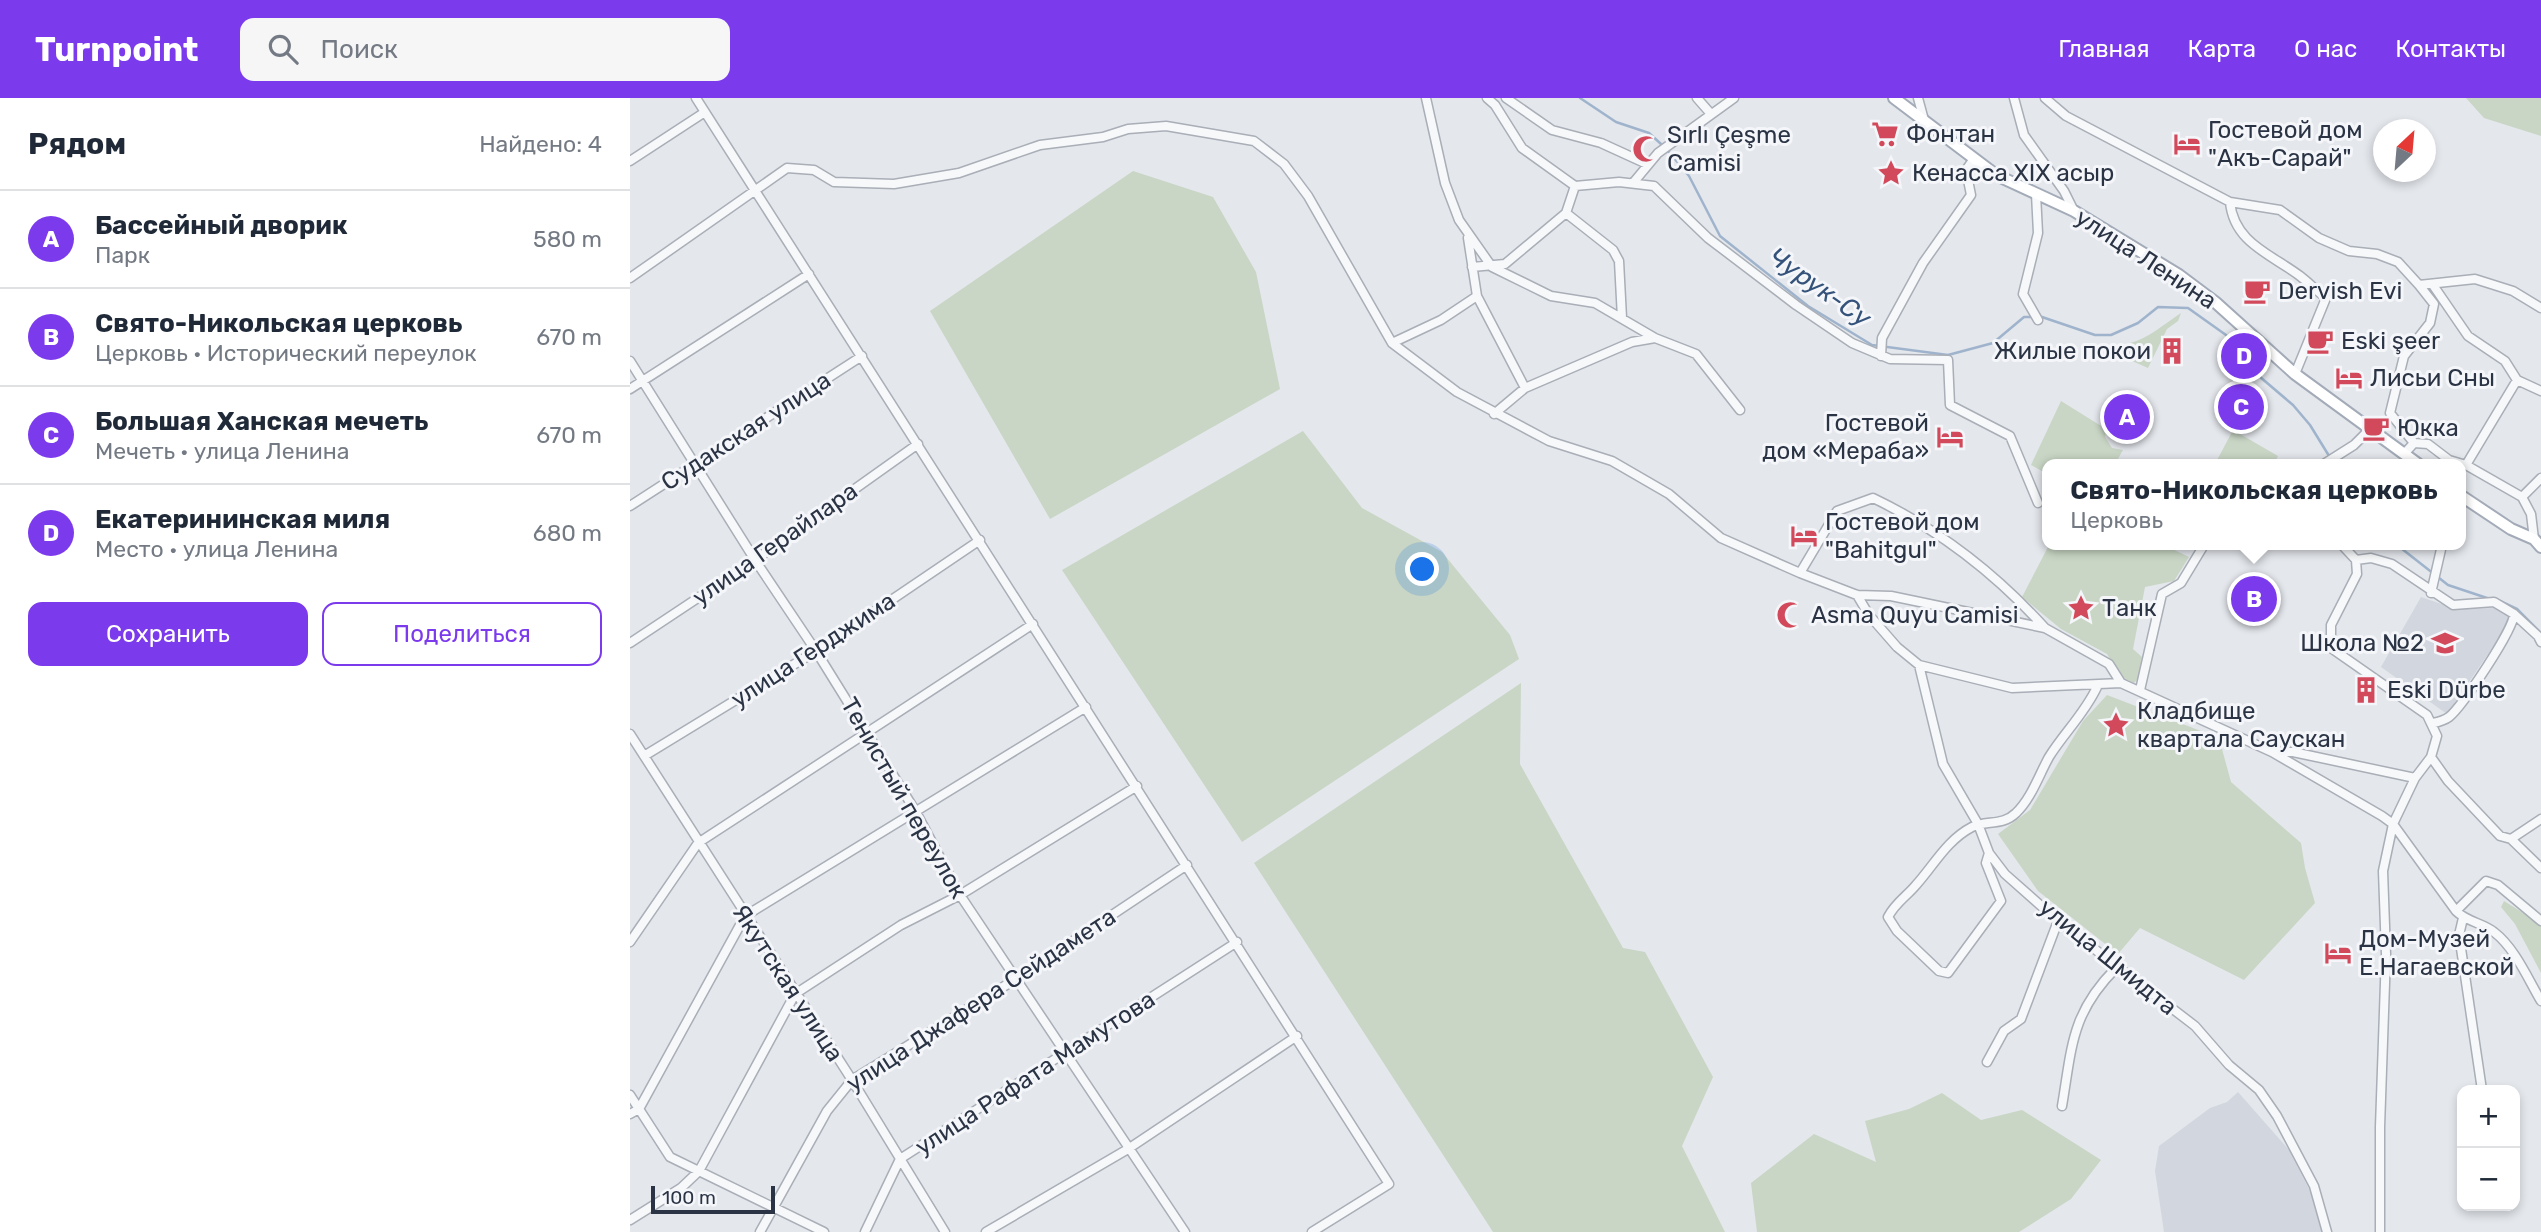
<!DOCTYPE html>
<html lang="ru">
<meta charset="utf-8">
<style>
:root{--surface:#fff;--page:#f6f6f7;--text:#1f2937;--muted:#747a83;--line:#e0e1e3;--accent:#7c3aed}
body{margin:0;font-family:Rubik,sans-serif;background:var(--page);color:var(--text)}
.controls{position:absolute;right:21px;bottom:21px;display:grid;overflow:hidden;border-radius:14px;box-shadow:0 4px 10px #0003}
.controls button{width:63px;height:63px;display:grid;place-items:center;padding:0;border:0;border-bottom:2px solid var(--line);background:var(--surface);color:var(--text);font:35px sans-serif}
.compass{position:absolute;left:1743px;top:21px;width:63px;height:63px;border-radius:50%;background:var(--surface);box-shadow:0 4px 10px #0003;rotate:26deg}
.scale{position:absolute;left:21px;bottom:18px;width:124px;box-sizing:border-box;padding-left:7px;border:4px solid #2b3445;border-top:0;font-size:19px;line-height:24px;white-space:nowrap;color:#2b3445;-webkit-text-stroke:5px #f4f6f9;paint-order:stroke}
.you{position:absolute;left:793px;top:472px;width:24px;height:24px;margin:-18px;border:5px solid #fff;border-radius:50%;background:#1a73e8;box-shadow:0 0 0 10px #1a73e833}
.badge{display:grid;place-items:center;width:46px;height:46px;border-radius:50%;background:var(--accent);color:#fff;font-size:23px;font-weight:700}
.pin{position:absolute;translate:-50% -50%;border:4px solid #fff;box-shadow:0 2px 7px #0006}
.popup{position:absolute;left:1412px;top:361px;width:424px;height:91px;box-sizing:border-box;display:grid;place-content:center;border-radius:14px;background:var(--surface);filter:drop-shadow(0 2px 5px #0005);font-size:23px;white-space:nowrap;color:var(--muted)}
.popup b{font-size:26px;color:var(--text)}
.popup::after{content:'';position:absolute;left:50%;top:100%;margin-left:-14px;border:14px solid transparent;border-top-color:var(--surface)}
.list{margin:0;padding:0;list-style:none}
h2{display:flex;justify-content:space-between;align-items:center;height:91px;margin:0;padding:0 28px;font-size:30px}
h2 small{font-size:23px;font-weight:400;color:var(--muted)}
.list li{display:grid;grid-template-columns:46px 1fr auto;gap:21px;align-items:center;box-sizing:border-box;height:98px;padding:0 28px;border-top:2px solid var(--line)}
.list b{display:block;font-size:26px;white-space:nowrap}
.list p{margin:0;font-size:23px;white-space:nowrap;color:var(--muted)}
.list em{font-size:23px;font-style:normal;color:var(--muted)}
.actions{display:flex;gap:14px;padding:21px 28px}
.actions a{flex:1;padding:16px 0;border:2px solid var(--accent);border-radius:14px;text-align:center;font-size:24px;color:var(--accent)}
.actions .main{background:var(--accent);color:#fff}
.icon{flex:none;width:38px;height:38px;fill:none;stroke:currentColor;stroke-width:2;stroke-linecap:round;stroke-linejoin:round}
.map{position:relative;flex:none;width:1911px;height:1134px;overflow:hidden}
header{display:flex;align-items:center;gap:42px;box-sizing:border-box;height:98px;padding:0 35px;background:var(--accent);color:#fff}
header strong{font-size:33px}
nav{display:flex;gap:38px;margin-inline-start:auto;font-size:24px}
.search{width:490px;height:63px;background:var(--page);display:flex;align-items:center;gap:18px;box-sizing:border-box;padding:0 24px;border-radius:14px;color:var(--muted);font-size:26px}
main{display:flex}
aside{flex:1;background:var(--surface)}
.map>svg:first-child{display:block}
.built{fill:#d2d6de}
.green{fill:#c9d6c5}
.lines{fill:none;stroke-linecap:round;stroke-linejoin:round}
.stream{stroke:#9fb4cc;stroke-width:2.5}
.minor-casing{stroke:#a9aeb7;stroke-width:11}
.major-casing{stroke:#a3abb8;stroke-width:14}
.minor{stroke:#f7f8fa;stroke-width:8}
.major{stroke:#fff;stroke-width:10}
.labels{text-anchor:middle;stroke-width:6;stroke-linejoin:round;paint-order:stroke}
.poi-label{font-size:24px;fill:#2b3445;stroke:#f4f6f9;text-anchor:start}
.street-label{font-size:24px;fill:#2b3445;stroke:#f4f6f9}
.water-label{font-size:26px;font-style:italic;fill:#34527a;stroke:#f4f6f9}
</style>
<header>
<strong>Turnpoint</strong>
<div class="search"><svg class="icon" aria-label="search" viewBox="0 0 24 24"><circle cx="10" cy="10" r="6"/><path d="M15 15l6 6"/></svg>Поиск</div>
<nav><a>Главная</a><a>Карта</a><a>О нас</a><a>Контакты</a></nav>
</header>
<main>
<aside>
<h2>Рядом<small>Найдено: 4</small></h2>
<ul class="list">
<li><span class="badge">A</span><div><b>Бассейный дворик</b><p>Парк</p></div><em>580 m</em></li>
<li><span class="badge">B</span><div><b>Свято-Никольская церковь</b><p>Церковь · Исторический переулок</p></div><em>670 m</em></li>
<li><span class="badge">C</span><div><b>Большая Ханская мечеть</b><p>Мечеть · улица Ленина</p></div><em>670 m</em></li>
<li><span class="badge">D</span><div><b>Екатерининская миля</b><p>Место · улица Ленина</p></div><em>680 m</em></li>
</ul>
<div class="actions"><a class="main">Сохранить</a><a>Поделиться</a></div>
</aside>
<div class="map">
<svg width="1911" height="1134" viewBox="0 0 1911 1134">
<rect width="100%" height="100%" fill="#e4e7ec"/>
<path class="built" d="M1791,499L1826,511L1866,510L1882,521L1817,616L1751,569Z
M1608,994L1659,1052L1682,1097L1692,1134H1534L1525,1073L1529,1048L1580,1010L1597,1004Z"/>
<path class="green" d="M1836,0H1911V38L1854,20Z
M503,73L583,99L626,174L650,291L420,421L300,213Z
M1551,215L1548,223L1537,231L1518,270L1466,247C1506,251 1519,237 1551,215Z
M1431,303L1476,331L1475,339L1482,350L1493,352L1485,366L1467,364L1465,366H1418L1417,376L1401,367Z
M1603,332L1648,358L1644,366H1585Z
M673,333L732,410L812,454L880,537L889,561L612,744L432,472Z
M1419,447H1534L1559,459L1544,483L1515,489L1503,551L1512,559L1509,580L1504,585L1491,579L1477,556L1431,531L1392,499Z
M891,585L890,666L993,850L1015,854L1083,979L1052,1048L1095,1134H863L624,765Z
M1477,597L1589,640L1601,684L1671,745L1675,770L1685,805L1614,882L1510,830L1488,856L1408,793L1368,736L1400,712L1453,623Z
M1874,803L1911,826V875L1885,826L1871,809Z
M1312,995L1351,1022L1392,1012L1471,1062L1441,1101L1389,1134H1127L1121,1085L1184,1036L1246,1064L1235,1023L1279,1011Z"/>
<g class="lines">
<path class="stream" d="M950,0L986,24L1019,35L1031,46
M1039,54L1059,78L1090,138L1178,208L1242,247L1318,257L1363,245L1394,219H1412L1465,237H1481L1508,225L1528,209L1558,210L1596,237L1616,267L1663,307L1680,327L1704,366
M1767,447L1818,487L1860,501
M1870,503L1887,511L1911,535"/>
<defs>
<path id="minor" d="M66,0L759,1086L682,1134
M796,0L815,85L829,122L862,169L921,198L965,205L1025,240L1066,256L1110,312
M857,0L865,7L892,50L945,88
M876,0L922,32L971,45L1017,66
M1067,0L1081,16
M1288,0L1294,22
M1384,0L1394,37L1434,93L1444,113
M1415,0L1436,18L1600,104L1650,112L1689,140L1719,153L1747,156L1768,164L1789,187L1845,181L1883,193L1911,210
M0,63L75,14
M1003,85L1028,55L1104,0
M945,88L989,84L1024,88L1078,140L1166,207L1222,245L1260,261L1318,262L1320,307L1380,338L1408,405
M1406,96L1408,135L1393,196L1408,222
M1600,104C1604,145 1641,156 1670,178C1679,185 1687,193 1696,200L1665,276
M936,115L983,152L989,163L992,220
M838,140L847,198L895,290
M842,169L875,166L936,115L945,88
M0,180L157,70L184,72L204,84L264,86L329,75L410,47L473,39L498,31L536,28L624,43L654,66L678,98L762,245L827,294L919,343L982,363L1039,396L1091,440L1170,475L1227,497L1261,498L1415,530L1479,566L1491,585L1642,654L1752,718L1763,726L1826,813C1837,824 1853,825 1864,834C1885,850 1898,881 1911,903
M1803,187L1838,238L1875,263L1887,282L1911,293
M762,245L811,222L847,198
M1251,258L1252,240L1293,165L1341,97L1336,72L1343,62
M0,263L125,462L186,553L286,714L330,797L555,1134
M0,291L179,176
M864,316L895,290L1002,244L1025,240
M1784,345L1760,315L1774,258L1800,225L1804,206L1789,187
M1774,356L1784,345L1798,346L1819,362L1836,367L1892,399
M1694,366L1724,347L1740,331
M1836,367L1887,282
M0,408L232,258
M1904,441L1901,416L1892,399L1911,380
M1712,447L1726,462L1727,476L1701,527V550L1797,617L1807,638L1801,659L1785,680L1763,726L1753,773L1756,856L1750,1029V1134
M1726,462L1741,460L1762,466L1823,507L1864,504L1884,516L1908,538L1911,544
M1170,475L1207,413L1243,400C1308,431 1366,476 1415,530
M1801,495L1812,447
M1227,497L1239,517L1267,549L1289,567L1382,590L1491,585
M0,545L125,462L288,346
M1289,567L1313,666L1348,726L1359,755L1375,776L1428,823L1565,928L1599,967L1629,992L1647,1018L1684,1088L1697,1134
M1510,592L1532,496L1551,485L1574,447
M1803,625C1808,624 1815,622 1819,619C1832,609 1884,531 1884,516
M0,636L222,982L315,1134
M1645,654H1663L1785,680
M14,658L186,553L350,442
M1801,659L1818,683L1870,738L1881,741L1911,770
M1881,741L1911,721
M1359,755L1356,765L1371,803L1318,875L1309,873L1267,833L1258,819C1265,805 1277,798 1286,787C1304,767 1317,742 1342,729C1356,722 1373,728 1386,715C1401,701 1409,677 1419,659C1434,635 1455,615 1467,589
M1826,813L1856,783L1868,787L1911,823
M1833,820L1829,837L1852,992
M0,844L68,745L403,526
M1357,964L1374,933L1391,921L1428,823
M0,997L40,1059L194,1134
M1432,1008C1442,949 1441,915 1486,870
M0,1016L9,1011L115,818L456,609
M0,1122L51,1090L69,1073L165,896L271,827L330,797L507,688
M130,1134L197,1013L222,982L386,881L557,767
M235,1134L270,1061L607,844
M356,1134L498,1051L667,938"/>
<path id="major" d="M1264,0L1366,77L1444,113L1549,177L1585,204L1665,276L1788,366
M1830,397L1881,431L1904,441L1911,449"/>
</defs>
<use href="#minor" class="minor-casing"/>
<use href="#major" class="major-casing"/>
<use href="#minor" class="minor"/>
<use href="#major" class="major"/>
</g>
<defs>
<symbol id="supermarket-bare" viewBox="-9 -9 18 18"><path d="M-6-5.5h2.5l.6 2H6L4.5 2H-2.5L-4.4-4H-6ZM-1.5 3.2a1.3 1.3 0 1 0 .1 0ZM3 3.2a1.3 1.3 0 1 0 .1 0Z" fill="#d1495b" stroke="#f4f6f9" stroke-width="2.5" paint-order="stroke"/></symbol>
<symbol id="hotel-bare" viewBox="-9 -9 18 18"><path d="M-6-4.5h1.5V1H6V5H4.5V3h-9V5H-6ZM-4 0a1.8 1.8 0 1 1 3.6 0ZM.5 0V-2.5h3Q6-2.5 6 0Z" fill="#d1495b" stroke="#f4f6f9" stroke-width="2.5" paint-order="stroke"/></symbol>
<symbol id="mosque-bare" viewBox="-9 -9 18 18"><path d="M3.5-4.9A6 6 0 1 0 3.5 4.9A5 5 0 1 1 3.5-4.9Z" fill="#d1495b" stroke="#f4f6f9" stroke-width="2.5" paint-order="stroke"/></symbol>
<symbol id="sight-bare" viewBox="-9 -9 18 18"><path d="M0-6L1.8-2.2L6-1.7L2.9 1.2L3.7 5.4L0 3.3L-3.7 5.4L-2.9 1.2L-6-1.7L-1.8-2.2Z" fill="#d1495b" stroke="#f4f6f9" stroke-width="2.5" paint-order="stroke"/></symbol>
<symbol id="cafe-bare" viewBox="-9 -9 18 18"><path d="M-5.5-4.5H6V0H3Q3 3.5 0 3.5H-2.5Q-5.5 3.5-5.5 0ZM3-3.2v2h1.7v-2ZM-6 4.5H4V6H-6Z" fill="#d1495b" stroke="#f4f6f9" stroke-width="2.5" paint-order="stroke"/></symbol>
<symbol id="building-bare" viewBox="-9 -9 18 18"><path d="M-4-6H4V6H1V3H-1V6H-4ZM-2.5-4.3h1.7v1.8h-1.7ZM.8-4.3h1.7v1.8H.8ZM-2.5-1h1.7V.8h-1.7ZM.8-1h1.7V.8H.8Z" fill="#d1495b" stroke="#f4f6f9" stroke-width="2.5" paint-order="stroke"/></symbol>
<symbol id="school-bare" viewBox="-9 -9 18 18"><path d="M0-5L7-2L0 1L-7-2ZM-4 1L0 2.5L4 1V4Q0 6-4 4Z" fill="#d1495b" stroke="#f4f6f9" stroke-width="2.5" paint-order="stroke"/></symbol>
</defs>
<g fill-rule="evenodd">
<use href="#supermarket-bare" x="1236" y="17" width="38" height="38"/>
<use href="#hotel-bare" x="1538" y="27" width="38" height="38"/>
<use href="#mosque-bare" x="997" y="32" width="38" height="38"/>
<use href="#sight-bare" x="1242" y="56" width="38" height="38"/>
<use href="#cafe-bare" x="1608" y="174" width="38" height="38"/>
<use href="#cafe-bare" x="1671" y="224" width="38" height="38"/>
<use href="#building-bare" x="1523" y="234" width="38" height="38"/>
<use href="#hotel-bare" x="1700" y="261" width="38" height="38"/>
<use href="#cafe-bare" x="1727" y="311" width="38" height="38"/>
<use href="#hotel-bare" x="1301" y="320" width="38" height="38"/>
<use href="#hotel-bare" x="1155" y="419" width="38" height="38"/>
<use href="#sight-bare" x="1432" y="491" width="38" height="38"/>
<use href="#mosque-bare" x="1141" y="498" width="38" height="38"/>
<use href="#school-bare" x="1796" y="526" width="38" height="38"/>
<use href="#building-bare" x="1717" y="573" width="38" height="38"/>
<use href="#sight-bare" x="1467" y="608" width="38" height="38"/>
<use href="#hotel-bare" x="1689" y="836" width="38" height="38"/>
</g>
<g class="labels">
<g class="poi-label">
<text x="1578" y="40">Гостевой дом<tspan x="1578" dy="28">"Акъ-Сарай"</tspan></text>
<text x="1276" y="44">Фонтан</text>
<text x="1037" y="45">Sırlı Çeşme<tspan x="1037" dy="28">Camisi</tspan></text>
<text x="1282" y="83">Кенасса XIX асыр</text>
<text x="1648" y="201">Dervish Evi</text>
<text x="1711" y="251">Eski şeer</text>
<text x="1521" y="261" text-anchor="end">Жилые покои</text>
<text x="1740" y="288">Лисьи Сны</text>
<text x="1299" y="333" text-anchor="end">Гостевой<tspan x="1299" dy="28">дом «Мераба»</tspan></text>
<text x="1767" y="338">Юкка</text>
<text x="1195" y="432">Гостевой дом<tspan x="1195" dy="28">"Bahitgul"</tspan></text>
<text x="1472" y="518">Танк</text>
<text x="1181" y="525">Asma Quyu Camisi</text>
<text x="1794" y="553" text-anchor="end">Школа №2</text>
<text x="1757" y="600">Eski Dürbe</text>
<text x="1507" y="621">Кладбище<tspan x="1507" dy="28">квартала Саускан</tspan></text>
<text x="1729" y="849">Дом-Музей<tspan x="1729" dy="28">Е.Нагаевской</tspan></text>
</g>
<g class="street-label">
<text transform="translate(1516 161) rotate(33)" y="8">улица Ленина</text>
<text transform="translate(116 333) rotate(-33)" y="8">Судакская улица</text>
<text transform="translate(145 446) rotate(-35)" y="8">улица Герайлара</text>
<text transform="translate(183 552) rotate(-33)" y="8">улица Герджима</text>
<text transform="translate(274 700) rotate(60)" y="8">Тенистый переулок</text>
<text transform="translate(1478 859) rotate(39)" y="8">улица Шмидта</text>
<text transform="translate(158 885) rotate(57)" y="8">Якутская улица</text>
<text transform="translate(351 902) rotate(-33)" y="8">улица Джафера Сейдамета</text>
<text transform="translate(405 975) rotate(-33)" y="8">улица Рафата Мамутова</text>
</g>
<g class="water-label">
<text transform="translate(1190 189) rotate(35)" y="9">Чурук-Су</text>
</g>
</g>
</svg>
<div class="controls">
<button>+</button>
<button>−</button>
</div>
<svg class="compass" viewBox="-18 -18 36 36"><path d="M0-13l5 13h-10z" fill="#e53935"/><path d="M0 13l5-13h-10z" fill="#747a83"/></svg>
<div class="scale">100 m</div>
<div class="you"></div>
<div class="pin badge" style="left:1497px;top:319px">A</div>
<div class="pin badge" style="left:1624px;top:501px">B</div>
<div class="popup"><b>Свято-Никольская церковь</b>Церковь</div>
<div class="pin badge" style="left:1611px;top:309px">C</div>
<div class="pin badge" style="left:1614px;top:258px">D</div>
</div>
</main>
